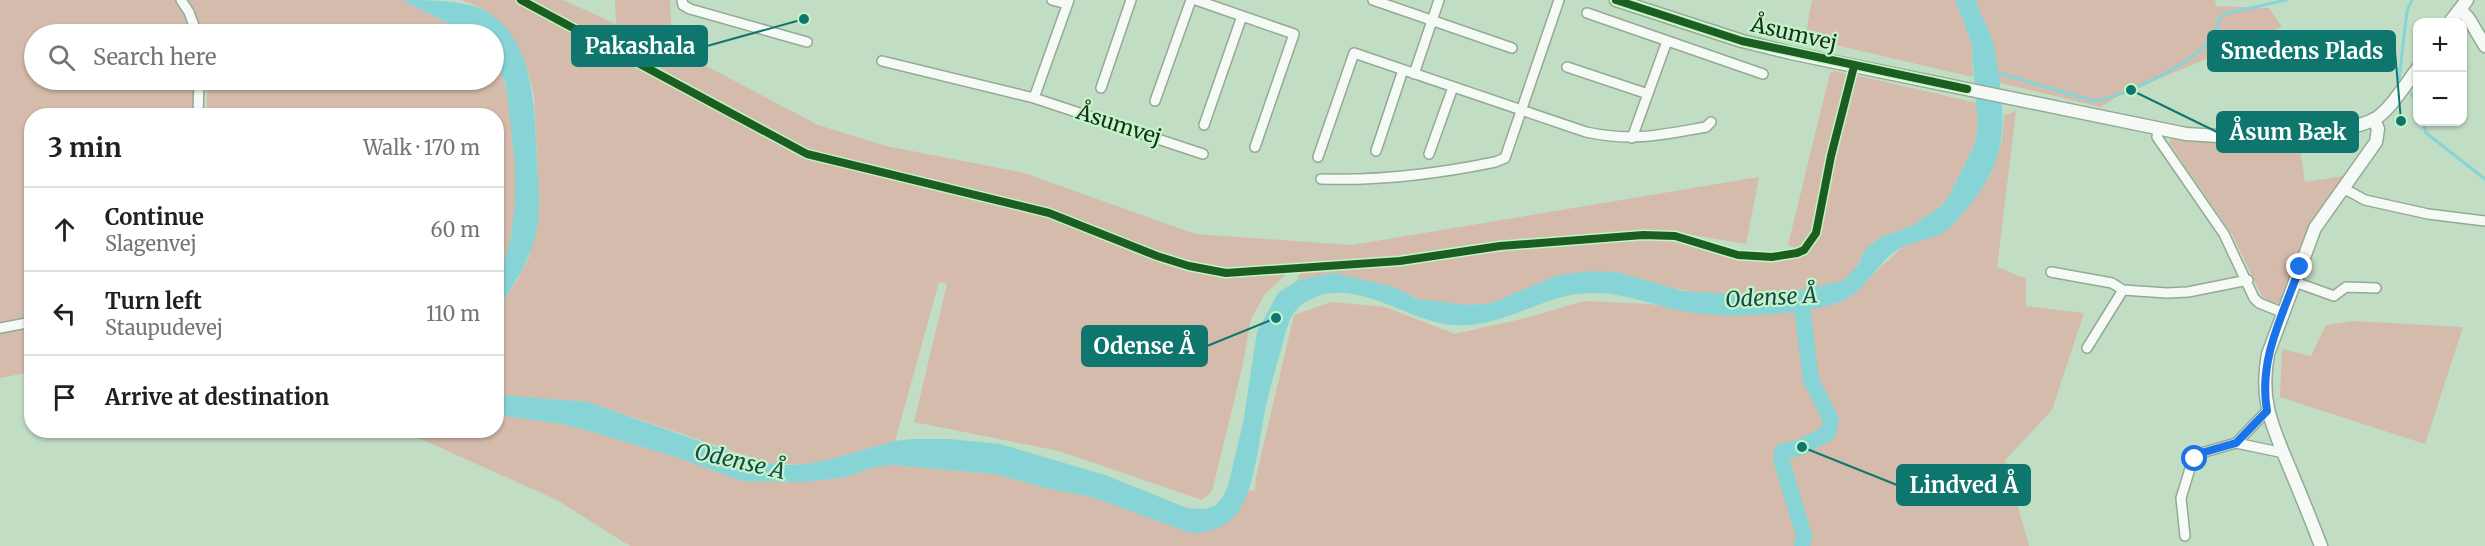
<!DOCTYPE html>
<meta charset="utf-8">
<style>
:root{--surface:#fff;--page:#f2f2f2;--text:#202124;--muted:#757577;--line:#e0e0e0}
body{margin:0;font-family:Merriweather,serif;background:var(--page);color:var(--text)}
.controls{position:absolute;right:18px;top:18px;display:grid;overflow:hidden;border-radius:12px;box-shadow:0 2px 4px #0004}
.controls button{width:54px;height:54px;display:grid;place-items:center;padding:0;border:0;border-bottom:2px solid var(--line);background:var(--surface);color:var(--text);font:30px sans-serif}
.stop{position:absolute;width:18px;height:18px;margin:-14px;border:4px solid #1a73e8;border-radius:50%;background:#fff}
.stop.end{background:#1a73e8;border-color:#fff;box-shadow:0 2px 6px #0008}
.list{margin:0;padding:0;list-style:none}
h2{display:flex;justify-content:space-between;align-items:center;height:78px;margin:0;padding:0 24px;font-size:26px}
h2 small{font-size:20px;font-weight:400;color:var(--muted)}
.list li{display:grid;grid-template-columns:39px 1fr auto;gap:18px;align-items:center;box-sizing:border-box;height:84px;padding:0 24px;border-top:2px solid var(--line)}
.list b{display:block;font-size:22px;white-space:nowrap}
.list p{margin:0;font-size:20px;white-space:nowrap;color:var(--muted)}
.list em{font-size:20px;font-style:normal;color:var(--muted)}
.icon{flex:none;width:33px;height:33px;fill:none;stroke:currentColor;stroke-width:2;stroke-linecap:round;stroke-linejoin:round}
.map{position:relative;flex:none;width:2485px;height:546px;overflow:hidden}
.search{position:absolute;background:var(--surface);box-shadow:0 2px 4px #0004;left:24px;top:24px;width:480px;height:66px;display:flex;align-items:center;gap:15px;box-sizing:border-box;padding:0 21px;border-radius:33px;color:var(--muted);font-size:22px}
.panel{position:absolute;background:var(--surface);box-shadow:0 2px 4px #0004;left:24px;top:108px;width:480px;height:330px;border-radius:24px}
.map>svg:first-child{display:block}
.green{fill:#d4bbab}
.water{fill:#87d4d6}
.lines{fill:none;stroke-linecap:round;stroke-linejoin:round}
.stream{stroke:#87d4d6;stroke-width:3}
.river{stroke:#87d4d6;stroke-width:16}
.minor-casing{stroke:#94a996;stroke-width:12}
.tertiary-casing{stroke:#94a996;stroke-width:15}
.minor{stroke:#f6faf6;stroke-width:9}
.tertiary{stroke:#f6faf6;stroke-width:12}
.cycleway-casing{stroke:#c2f6c7;stroke-width:11}
.cycleway{stroke:#1b5e20;stroke-width:8}
.route{stroke:#1a73e8;stroke-width:8}
.labels{text-anchor:middle;stroke-width:4.5;stroke-linejoin:round;paint-order:stroke}
.street-label{font-size:21px;fill:#182d1b;stroke:#c2f6c7}
.water-label{font-size:22px;font-style:italic;fill:#1a474d;stroke:#c2f6c7}
.leader{fill:none;stroke:#0f766e;stroke-width:2}
.callout-dot{fill:#0f766e;stroke:#c2f6c7;stroke-width:2}
.callout{fill:#0f766e;stroke:#0f766e;stroke-width:2}
.callout-label{font-size:22px;text-anchor:middle;font-weight:bold;fill:#fff}
</style>
<div class="map">
<svg width="2485" height="546" viewBox="0 0 2485 546">
<rect width="100%" height="100%" fill="#c1ddc4"/>
<path class="green" d="M0,0H402L469,34H206L203,31L202,34H34V80H202V115L32,116L31,372L0,378Z
M462,0H563L616,24L615,0H670L672,48L818,125L886,146L1024,173L1195,234L1352,245L1759,177L1746,244L1676,232L1646,230L1474,244L1379,260L1296,265L1265,294L1251,319L1242,368L1212,491L1202,500L1059,451L914,422L947,284L939,282L895,441L828,460L805,464H771L588,402L497,395V309L516,282L529,257L536,230L539,199L534,95L528,71L513,38L500,22L483,9Z
M1812,0H1955L1971,41L1973,77L1805,38Z
M1976,0H2215L2216,6L2269,8L2282,27L2118,96L2101,107L2000,83L1992,40L1979,12Z
M494,55C519,99 525,235 497,279L496,116H207V80H494Z
M1835,71L1847,74L1848,78L1813,231L1811,237L1798,249L1788,245L1830,73Z
M1855,75L1977,103L1978,126L1975,144L1948,198L1935,211L1912,226L1884,236L1871,244L1863,253L1852,275L1843,281L1832,285L1785,293L1751,295L1694,292L1670,288L1617,272L1558,275L1492,303L1468,305L1421,300L1394,287L1334,273L1298,280V275L1306,270L1408,262L1499,249L1639,238H1669L1728,257L1775,259L1795,256L1808,251L1817,240Z
M2016,111L1997,267L2026,279V306L2084,313L2052,410L2005,460L2029,546H630L557,500L403,431L496,430L497,415L562,424L586,430L676,457L742,481L806,482L846,477L874,467L894,465L995,474L1046,488L1092,497L1191,533L1239,510L1247,490L1255,491L1256,477L1294,315L1331,302L1385,307L1455,334L1530,317L1584,301L1650,304L1709,314L1773,313L1835,304L1850,297L1902,247L1954,224L1990,176L2002,141L2004,115Z
M2171,137L2202,142L2299,141L2305,182L2344,176L2317,215L2282,301L2276,304L2263,298L2232,234L2172,147L2170,143Z
M2354,321L2463,327L2425,444L2280,397L2282,349L2311,356L2326,325Z"/>
<path class="water" d="M402,0C429,0 458,0 482,9C536,38 534,108 537,160C538,184 541,209 536,233C529,262 514,285 497,309V279L501,273L511,237L515,201V163L506,85L494,55V34H469Z
M1955,0H1976C1979,14 1988,26 1992,39C1997,57 1999,76 2001,93C2006,140 1999,169 1969,206C1961,215 1954,225 1944,232C1932,240 1917,240 1904,246C1880,257 1869,287 1846,299C1812,316 1726,319 1689,312C1658,307 1626,293 1594,293C1547,291 1505,329 1453,325C1409,322 1358,278 1313,298C1290,308 1288,324 1282,346C1276,368 1269,389 1265,411C1259,440 1255,486 1239,511C1227,527 1210,533 1191,533L1092,497L1046,488L995,474L894,465L874,467L846,477L806,482L742,481L676,457L586,430L562,424L497,415V395L588,402L759,462L785,465L805,464L828,460L895,441L913,439H949L1000,444L1105,475L1187,508L1205,509L1215,506L1223,497L1228,486L1243,423L1257,332L1278,293L1298,280L1334,273L1394,287L1418,299L1468,305L1492,303L1558,275L1591,271L1617,272L1682,291L1751,295L1785,293L1843,281L1857,266L1866,248L1884,236L1912,226L1941,206L1948,198L1975,144L1978,126L1971,41Z"/>
<g class="lines">
<path class="stream" d="M1995,72L2094,101C2123,98 2198,61 2214,35C2217,31 2218,23 2219,18L2228,13L2286,0
M2399,79L2407,11L2412,0
M2411,94L2418,105
M2423,122L2426,133L2485,179"/>
<path class="river" d="M1801,299L1811,380L1831,420L1828,433L1802,447L1782,452L1781,459L1804,536L1802,546"/>
<defs>
<path id="minor" d="M181,0L189,12L197,34
M682,0L683,5L690,9L807,42
M1052,0L1067,4
M1196,0L1294,34L1255,147
M1373,0L1512,48
M1587,13L1763,74
M882,61L1034,98L1203,154
M1567,67L1648,94
M1414,74L1439,0
M1101,88L1131,0
M1034,98L1069,0
M1155,101L1191,0
M198,116L199,80
M1204,125L1242,16
M2158,129L2157,137L2224,234L2254,298L2259,303L2284,313
M1632,138L1667,41
M1376,151L1403,70
M1429,154L1453,87
M1318,157L1354,53L1586,132C1632,142 1661,135 1706,127L1711,122
M1321,179C1380,181 1437,174 1495,162L1505,158L1559,0
M2343,188L2365,200L2428,214L2485,221
M2051,272L2112,283L2123,290L2167,293L2188,292L2248,280
M2295,282L2334,296L2346,287L2376,288
M0,328L32,322
M2087,348L2123,290
M2236,443L2284,453
M2185,536L2181,498L2192,462L2201,453L2236,443L2267,411"/>
<path id="tertiary" d="M1616,0L1742,41L1791,53L2186,134C2232,138 2331,139 2373,120C2389,112 2407,82 2418,68
M2460,9L2469,19L2485,46
M2450,22L2467,0
M2321,546C2311,520 2301,495 2290,469C2273,428 2259,401 2268,354L2315,228L2376,142L2378,129L2374,119"/>
</defs>
<use href="#minor" class="minor-casing"/>
<use href="#tertiary" class="tertiary-casing"/>
<use href="#minor" class="minor"/>
<use href="#tertiary" class="tertiary"/>
<defs>
<path id="cycleway" d="M521,0L807,154L1049,213L1157,256L1189,266L1226,273L1400,261L1500,246L1643,235L1675,236L1738,255L1772,257L1797,253L1804,250L1816,233L1831,156L1854,66
M1616,0L1742,41L1967,89"/>
</defs>
<use href="#cycleway" class="cycleway-casing"/>
<use href="#cycleway" class="cycleway"/>
</g>
<g class="lines">
<path class="route" d="M2195,459L2201,453L2236,443L2267,411C2258,359 2283,315 2300,267"/>
</g>
<g class="labels">
<g class="street-label">
<text transform="translate(1794 34) rotate(13)" y="7">Åsumvej</text>
<text transform="translate(1119 125) rotate(18)" y="7">Åsumvej</text>
</g>
<g class="water-label">
<text transform="translate(1771 297) rotate(-3)" y="8">Odense Å</text>
<text transform="translate(740 461) rotate(13)" y="8">Odense Å</text>
</g>
</g>
<path class="leader" d="M804 19L707 46M2401 121L2395 51M2131 90L2217 132M1276 318L1207 346M1802 447L1897 485"/>
<g class="callout-dot">
<circle cx="804" cy="19" r="6"/>
<circle cx="2401" cy="121" r="6"/>
<circle cx="2131" cy="90" r="6"/>
<circle cx="1276" cy="318" r="6"/>
<circle cx="1802" cy="447" r="6"/>
</g>
<g class="callout">
<rect x="572" y="26" width="135" height="40" rx="6"/>
<rect x="2208" y="31" width="187" height="40" rx="6"/>
<rect x="2217" y="112" width="141" height="40" rx="6"/>
<rect x="1082" y="326" width="125" height="40" rx="6"/>
<rect x="1897" y="465" width="133" height="40" rx="6"/>
</g>
<g class="callout-label">
<text x="640" y="54">Pakashala</text>
<text x="2302" y="59">Smedens Plads</text>
<text x="2288" y="140">Åsum Bæk</text>
<text x="1144" y="354">Odense Å</text>
<text x="1964" y="493">Lindved Å</text>
</g>
</svg>
<div class="controls">
<button>+</button>
<button>−</button>
</div>
<div class="stop" style="left:2195px;top:459px"></div>
<div class="stop end" style="left:2300px;top:267px"></div>
<div class="search"><svg class="icon" aria-label="search" viewBox="0 0 24 24"><circle cx="10" cy="10" r="6"/><path d="M15 15l6 6"/></svg>Search here</div>
<section class="panel">
<h2>3 min<small>Walk · 170 m</small></h2>
<ul class="list">
<li><svg class="icon" aria-label="ahead" viewBox="0 0 24 24"><path d="M12 20V5M6 11l6-6 6 6"/></svg><div><b>Continue</b><p>Slagenvej</p></div><em>60 m</em></li>
<li><svg class="icon" aria-label="left" viewBox="0 0 24 24"><path d="M17 20v-9H6M10 6l-5 5 5 5"/></svg><div><b>Turn left</b><p>Staupudevej</p></div><em>110 m</em></li>
<li><svg class="icon" aria-label="arrive" viewBox="0 0 24 24"><path d="M6 21V4h12l-3 4 3 4H6"/></svg><div><b>Arrive at destination</b></div></li>
</ul>
</section>
</div>
